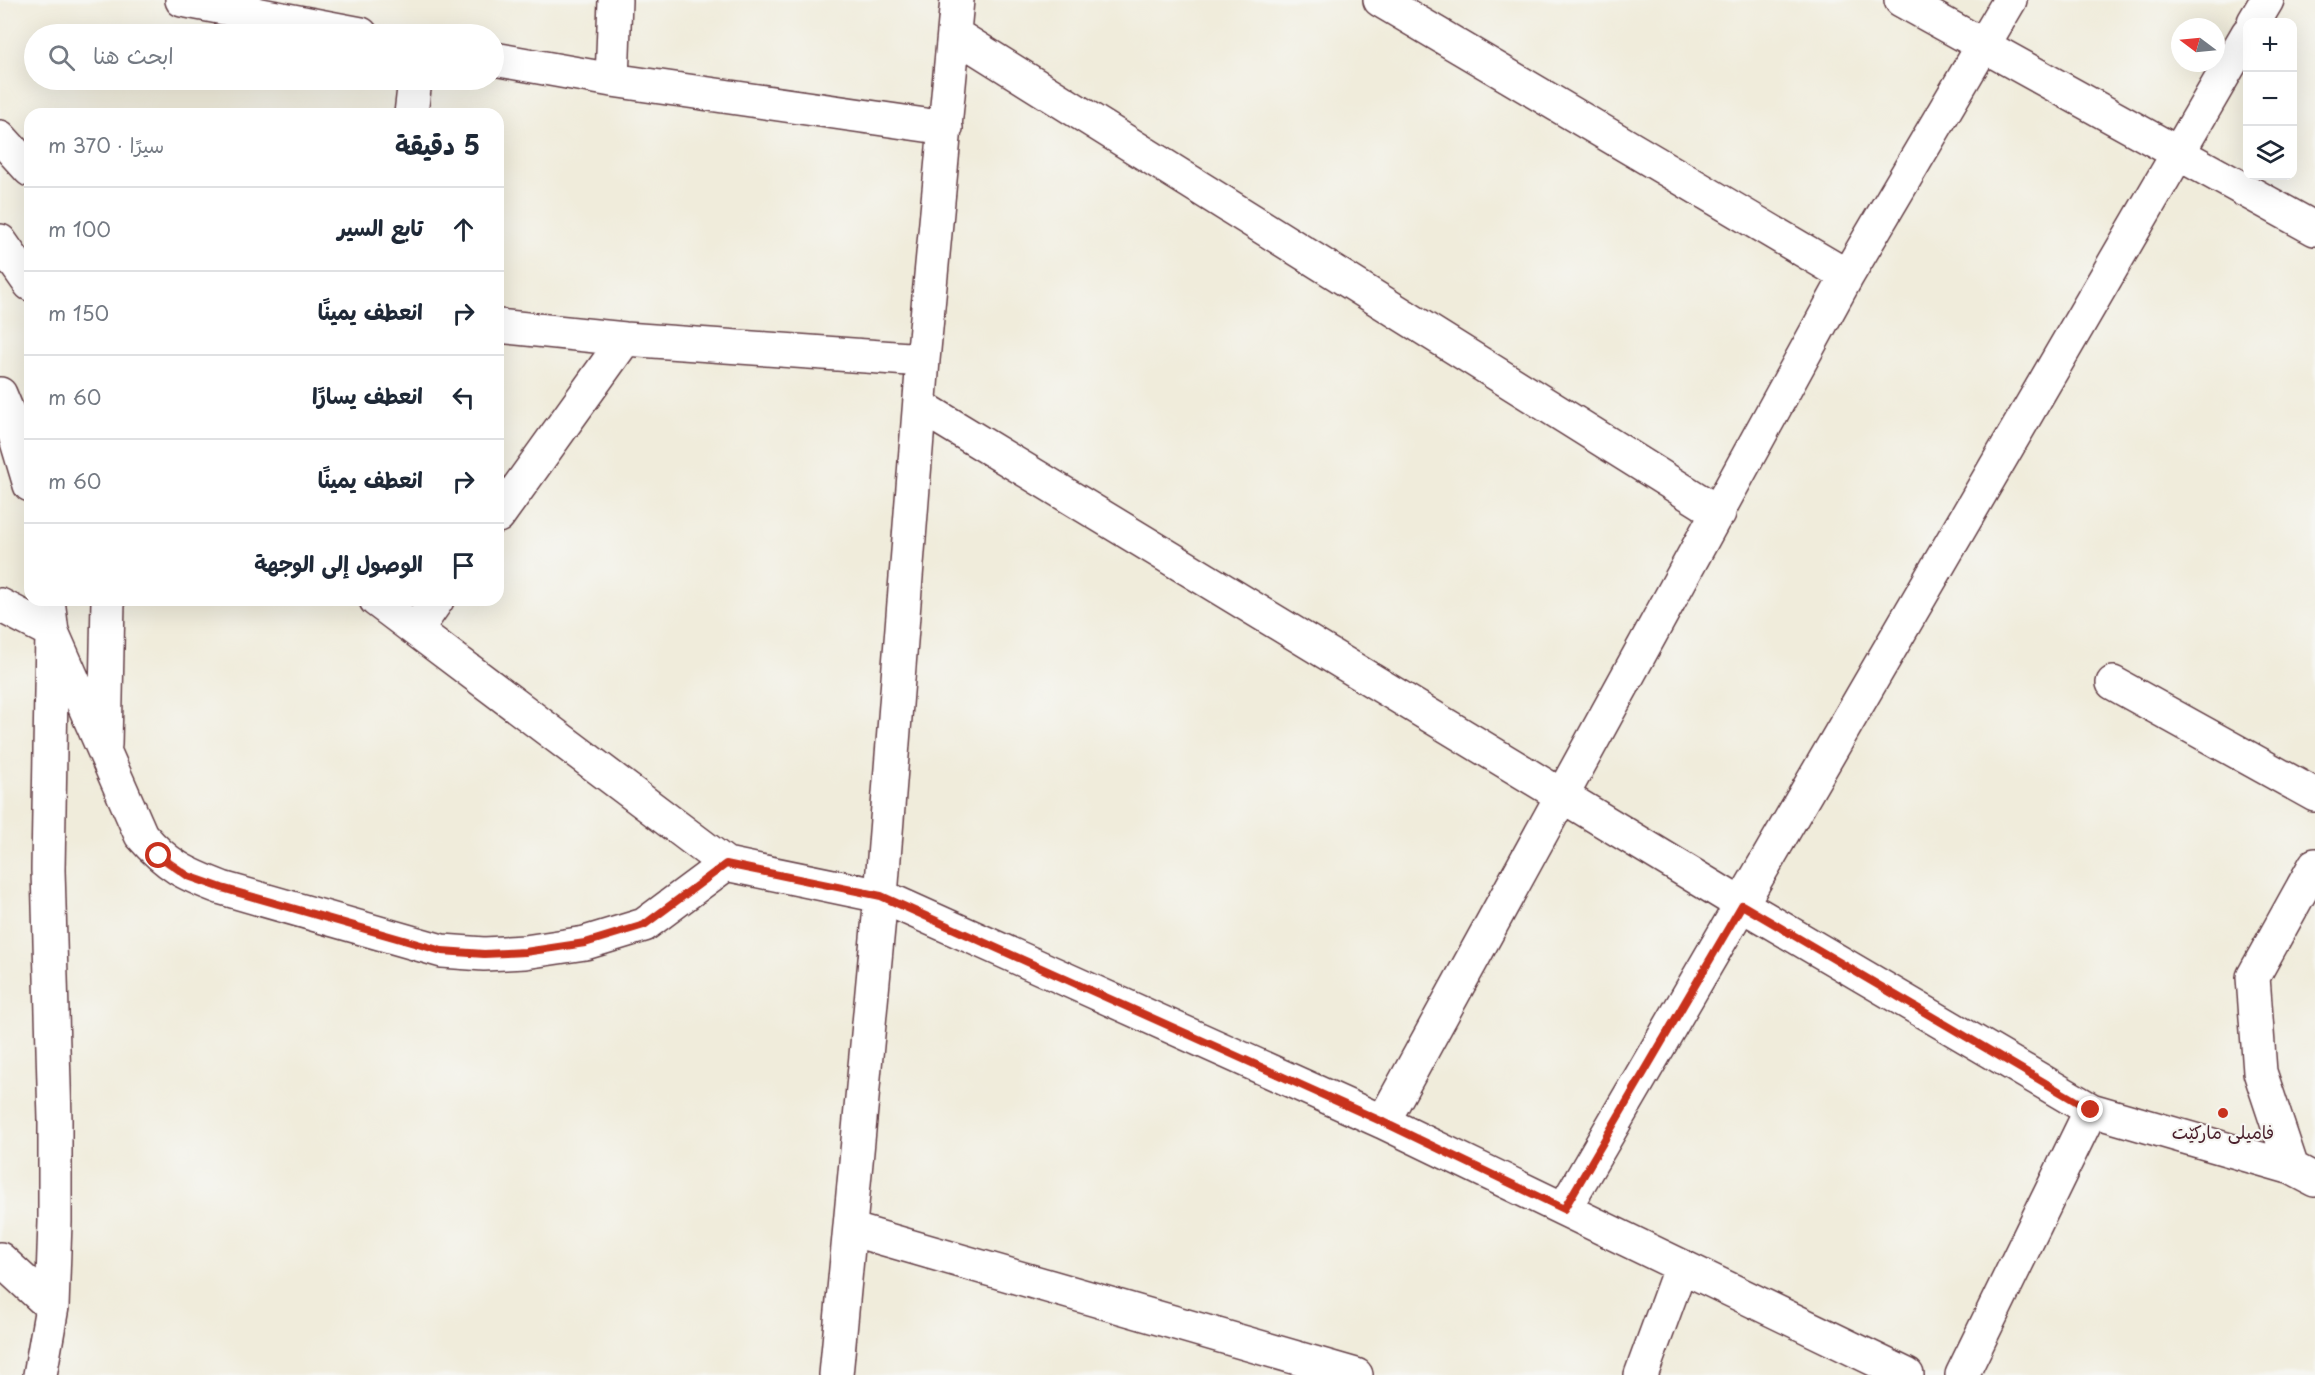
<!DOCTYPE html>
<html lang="ar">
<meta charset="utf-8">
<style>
:root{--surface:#fff;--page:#f2f2f3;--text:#1f2937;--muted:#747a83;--line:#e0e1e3}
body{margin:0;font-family:"Playpen Sans","Playpen Sans Arabic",sans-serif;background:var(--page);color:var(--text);direction:rtl}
.controls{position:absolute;right:18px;top:18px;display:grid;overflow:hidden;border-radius:12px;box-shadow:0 6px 24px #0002}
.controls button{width:54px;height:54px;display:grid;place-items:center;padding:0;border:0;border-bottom:2px solid var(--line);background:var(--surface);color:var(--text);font:30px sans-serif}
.compass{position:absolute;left:2171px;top:18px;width:54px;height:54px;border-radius:50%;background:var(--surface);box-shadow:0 6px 24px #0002;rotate:286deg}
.stop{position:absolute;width:18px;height:18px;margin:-14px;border:4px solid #c8321e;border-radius:50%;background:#fff}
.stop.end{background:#c8321e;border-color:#fff;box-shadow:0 2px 6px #0008}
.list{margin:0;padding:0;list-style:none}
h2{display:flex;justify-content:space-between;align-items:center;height:78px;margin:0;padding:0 24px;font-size:26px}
h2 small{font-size:20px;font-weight:400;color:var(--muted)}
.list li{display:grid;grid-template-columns:39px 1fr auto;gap:18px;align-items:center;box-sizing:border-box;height:84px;padding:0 24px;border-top:2px solid var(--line)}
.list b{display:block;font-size:22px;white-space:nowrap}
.list em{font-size:20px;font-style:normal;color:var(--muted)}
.icon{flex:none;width:33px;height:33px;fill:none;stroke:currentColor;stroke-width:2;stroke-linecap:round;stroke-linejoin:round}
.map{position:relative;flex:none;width:2315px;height:1375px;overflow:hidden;direction:ltr}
.search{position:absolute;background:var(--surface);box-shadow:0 6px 24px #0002;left:24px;top:24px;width:480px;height:66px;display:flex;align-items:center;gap:15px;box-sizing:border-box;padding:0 21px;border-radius:33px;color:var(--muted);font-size:22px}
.panel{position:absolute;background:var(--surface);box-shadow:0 6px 24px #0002;left:24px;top:108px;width:480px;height:498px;border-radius:18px;direction:rtl}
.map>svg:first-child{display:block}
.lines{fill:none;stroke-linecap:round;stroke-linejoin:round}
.street-casing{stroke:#633e45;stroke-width:36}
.street{stroke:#fff;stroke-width:33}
.route{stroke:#c8321e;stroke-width:8}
.poi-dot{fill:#c8321e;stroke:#f6f6f2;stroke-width:2}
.labels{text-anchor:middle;stroke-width:4.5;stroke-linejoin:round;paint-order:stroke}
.poi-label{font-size:18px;fill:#4a1f2b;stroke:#f6f6f2}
</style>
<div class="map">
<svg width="2315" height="1375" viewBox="0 0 2315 1375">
<rect width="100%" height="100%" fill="#f6f6f2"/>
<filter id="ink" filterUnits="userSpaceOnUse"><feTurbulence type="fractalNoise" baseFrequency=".0167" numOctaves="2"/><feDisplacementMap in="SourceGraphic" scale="12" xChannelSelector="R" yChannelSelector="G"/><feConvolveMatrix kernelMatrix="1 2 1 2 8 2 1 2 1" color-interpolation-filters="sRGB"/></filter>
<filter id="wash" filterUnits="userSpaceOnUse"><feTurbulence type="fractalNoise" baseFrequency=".008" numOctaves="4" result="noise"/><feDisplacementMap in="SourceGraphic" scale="24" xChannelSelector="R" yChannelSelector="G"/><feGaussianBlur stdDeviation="1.35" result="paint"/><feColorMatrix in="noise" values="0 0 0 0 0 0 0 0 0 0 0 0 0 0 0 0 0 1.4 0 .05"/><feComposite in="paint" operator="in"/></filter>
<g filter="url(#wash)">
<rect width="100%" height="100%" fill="#f0ecdb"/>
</g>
<g filter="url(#ink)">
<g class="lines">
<defs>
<path id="street" d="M182,0L361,34
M1380,0L1847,276
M1901,0L2315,229
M2254,22L2267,0
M954,34L1719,513
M494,59L612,80L946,128
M612,80L615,0
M411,114L415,80
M0,137L30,170
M0,241L30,284
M498,326L625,339L923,360
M0,394L10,418L30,485
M920,406L1742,905L2091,1110L2292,1168L2315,1180
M498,516L625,339
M376,600L726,864
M0,605L52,632L141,835C168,866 185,874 222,888L442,951L484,954L525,952L585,943L644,925L726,864L881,896L1383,1122L1907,1375
M416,630L437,600
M2113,683L2315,795
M105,745L108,600
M1383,1122L1847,276L2010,0
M2292,1168L2260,1072L2253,977L2315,865
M1564,1209L2248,33
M850,1229L1356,1375
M0,1259L52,1307
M40,1375L52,1307L55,1222V1120L48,870L52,632L48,600
M836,1375L881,896L923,360L957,0
M1641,1375L1681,1266
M1962,1375L2091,1110"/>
</defs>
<use href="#street" class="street-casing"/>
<use href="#street" class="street"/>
</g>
</g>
<g class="lines" filter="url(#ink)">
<path class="route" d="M159,856L188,876L222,888L442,951L484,954L525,952L585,943L644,925L726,864L881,896L1383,1122L1564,1209L1742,905L2091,1110"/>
</g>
<circle class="poi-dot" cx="2223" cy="1113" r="6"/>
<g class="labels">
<g class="poi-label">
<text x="2223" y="1139">فامیلی مارکێت</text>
</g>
</g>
</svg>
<div class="controls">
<button>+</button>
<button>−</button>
<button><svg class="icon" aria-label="layers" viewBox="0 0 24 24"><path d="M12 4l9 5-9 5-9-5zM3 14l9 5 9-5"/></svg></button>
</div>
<svg class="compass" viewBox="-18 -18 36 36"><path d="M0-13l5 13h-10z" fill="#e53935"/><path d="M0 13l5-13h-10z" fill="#747a83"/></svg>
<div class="stop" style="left:159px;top:856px"></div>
<div class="stop end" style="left:2091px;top:1110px"></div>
<div class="search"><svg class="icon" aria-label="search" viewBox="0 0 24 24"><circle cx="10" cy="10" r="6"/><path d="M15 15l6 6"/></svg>ابحث هنا</div>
<section class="panel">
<h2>5 دقيقة<small>سيرًا · 370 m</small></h2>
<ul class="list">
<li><svg class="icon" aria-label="ahead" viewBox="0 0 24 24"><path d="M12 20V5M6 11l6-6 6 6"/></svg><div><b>تابع السير</b></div><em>100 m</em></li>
<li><svg class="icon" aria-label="right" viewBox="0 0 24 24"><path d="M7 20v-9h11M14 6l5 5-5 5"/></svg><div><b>انعطف يمينًا</b></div><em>150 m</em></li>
<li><svg class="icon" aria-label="left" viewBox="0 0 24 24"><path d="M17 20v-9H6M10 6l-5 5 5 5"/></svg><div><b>انعطف يسارًا</b></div><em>60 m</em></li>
<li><svg class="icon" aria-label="right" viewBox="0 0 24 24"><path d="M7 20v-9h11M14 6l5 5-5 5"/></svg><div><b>انعطف يمينًا</b></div><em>60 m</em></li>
<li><svg class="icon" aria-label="arrive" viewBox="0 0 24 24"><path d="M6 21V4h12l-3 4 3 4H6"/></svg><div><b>الوصول إلى الوجهة</b></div></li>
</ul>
</section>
</div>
